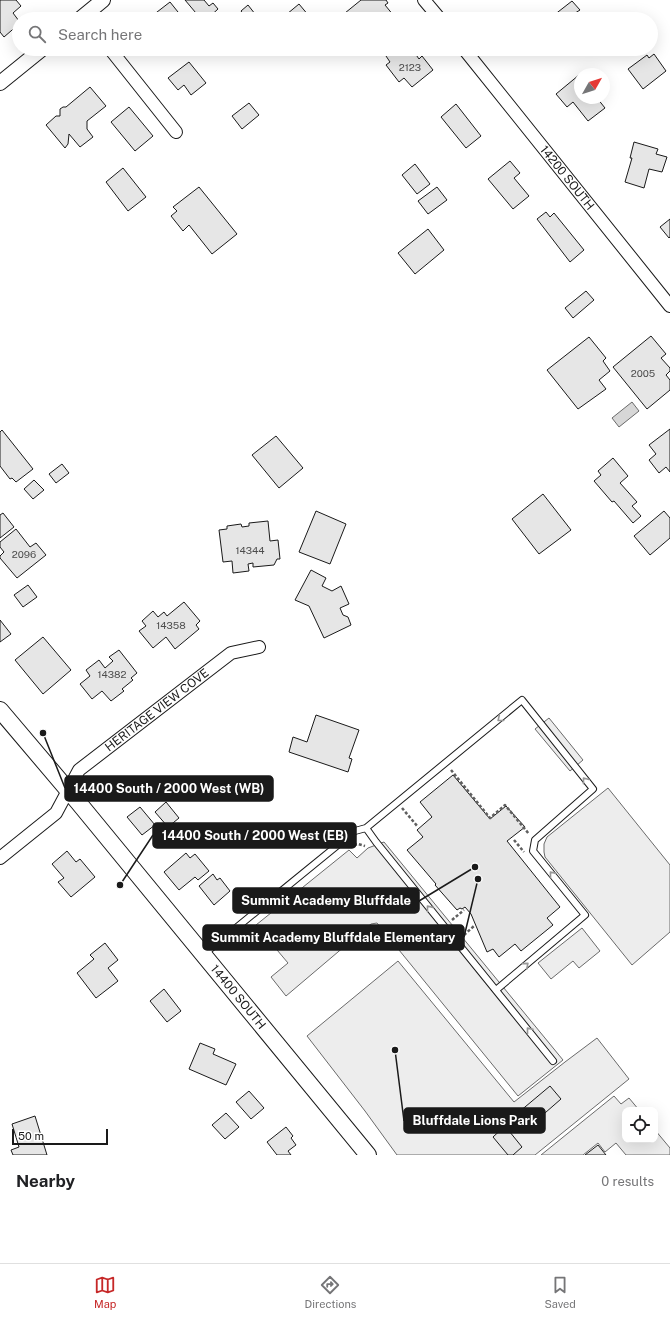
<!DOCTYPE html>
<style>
:root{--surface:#fff;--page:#f2f2f2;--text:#202124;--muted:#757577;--line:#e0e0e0;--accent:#c62828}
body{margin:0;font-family:"Public Sans",sans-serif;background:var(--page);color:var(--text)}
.controls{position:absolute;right:12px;bottom:12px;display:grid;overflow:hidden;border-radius:8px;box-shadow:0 4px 16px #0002}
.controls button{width:36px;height:36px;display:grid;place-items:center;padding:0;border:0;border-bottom:1px solid var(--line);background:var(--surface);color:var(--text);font:20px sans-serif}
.compass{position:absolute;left:574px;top:68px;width:36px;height:36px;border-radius:50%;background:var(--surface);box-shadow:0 4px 16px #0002;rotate:51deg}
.scale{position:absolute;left:12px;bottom:10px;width:96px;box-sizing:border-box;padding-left:4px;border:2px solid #1a1a1a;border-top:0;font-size:11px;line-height:14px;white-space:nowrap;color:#1a1a1a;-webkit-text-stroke:3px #fff;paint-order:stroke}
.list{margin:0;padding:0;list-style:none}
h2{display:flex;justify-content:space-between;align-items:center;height:52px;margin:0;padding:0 16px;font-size:17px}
h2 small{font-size:13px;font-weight:400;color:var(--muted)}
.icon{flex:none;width:22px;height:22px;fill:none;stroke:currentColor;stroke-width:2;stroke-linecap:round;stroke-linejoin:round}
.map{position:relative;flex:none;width:670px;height:1155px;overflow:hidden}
.search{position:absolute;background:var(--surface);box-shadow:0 4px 16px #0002;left:12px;right:12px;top:12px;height:44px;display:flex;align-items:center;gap:10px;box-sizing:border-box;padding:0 14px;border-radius:22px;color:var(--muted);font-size:15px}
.sheet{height:108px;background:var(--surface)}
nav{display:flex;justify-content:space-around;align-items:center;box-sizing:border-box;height:56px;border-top:1px solid var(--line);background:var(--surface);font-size:11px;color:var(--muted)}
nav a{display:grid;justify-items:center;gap:2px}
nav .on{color:var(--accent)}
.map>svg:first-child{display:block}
.built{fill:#ededed;stroke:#6a6a6a}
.water{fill:#d7d7d7;stroke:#6a6a6a}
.building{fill:#e6e6e6;stroke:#1a1a1a}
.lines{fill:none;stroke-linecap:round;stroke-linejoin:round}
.service-casing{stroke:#1a1a1a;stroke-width:8}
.minor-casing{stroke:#1a1a1a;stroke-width:14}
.tertiary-casing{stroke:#1a1a1a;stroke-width:16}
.secondary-casing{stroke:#1a1a1a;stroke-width:18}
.path{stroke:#5f5f5f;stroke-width:2.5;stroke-dasharray:3 2;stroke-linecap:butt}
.service{stroke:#fff;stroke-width:6}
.minor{stroke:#fff;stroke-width:12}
.tertiary{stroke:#fff;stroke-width:14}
.secondary{stroke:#fff;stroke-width:16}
.oneway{stroke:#989898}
.labels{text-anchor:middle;stroke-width:3;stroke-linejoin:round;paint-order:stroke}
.number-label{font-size:10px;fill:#4d4d4d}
.street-label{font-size:12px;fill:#1a1a1a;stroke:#fff}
.leader{fill:none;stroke:#1a1a1a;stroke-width:1.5}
.callout-dot{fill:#1a1a1a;stroke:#fff;stroke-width:1.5}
.callout{fill:#1a1a1a;stroke:#1a1a1a;stroke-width:1.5}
.callout-label{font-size:13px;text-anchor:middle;font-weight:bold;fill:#fff}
</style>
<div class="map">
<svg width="670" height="1155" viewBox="0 0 670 1155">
<rect width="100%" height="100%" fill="#fff"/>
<path class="built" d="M549,718L583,760L570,771L535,729Z
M608,788L670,865V932L632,965L545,857L544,852V844L547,837Z
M384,842L563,1060L518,1096L377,923L371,924L286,996L271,977L288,963L256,925L349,850L357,858L368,848Z
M582,928L600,951L579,968L573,961L551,979L538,963Z
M398,961L514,1102L565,1062L597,1038L629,1079L535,1155H397L365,1111L307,1036Z
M614,1096L621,1104L629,1098L639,1110H625V1140H655V1130L670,1148V1155H626L616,1143L605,1152L598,1143L583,1155H541Z"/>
<path class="water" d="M632,402L639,411L619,427L612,418Z"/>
<path class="building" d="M0,0H16L21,6L13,13L19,21V24L4,37L0,32Z
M185,0H204L209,6L213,3L218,9L207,19H201Z
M361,0H386L388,3L385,5L394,16L390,19H350L345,13Z
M572,1L580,10L572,15L575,19H549Z
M170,2L182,17L180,19H148Z
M299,4L309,16L305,19H281Z
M248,5L259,19H247L241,11Z
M389,49H412L419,59L422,56L433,70L412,87L404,78L399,82L386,65L390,62L384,53Z
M654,54L666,71L643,89L628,69L647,55L649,58Z
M189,62L206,83L191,95L184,85L178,90L168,78Z
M579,75L580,98H597L605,108L588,121L573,102L567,107L556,94Z
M90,87L106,106L87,121V129L93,137L80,147L69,134L68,144L65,148L46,125L56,116H60V109L63,107H66Z
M249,103L259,115L242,129L232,116Z
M456,104L481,136L466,148L441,117Z
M129,107L153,136L135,151L111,122Z
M634,142L658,149L656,154L667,157L662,172L649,169L644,188L625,182L632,158H630Z
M510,161L520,173L514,178L529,196L513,209L488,179Z
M415,164L430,184L417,194L402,175Z
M123,168L146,197L128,211L106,182Z
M199,187L237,234L212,254L189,225L183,231L171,216L177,211L173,207Z
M437,187L447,200L428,214L418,201Z
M546,212L550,217L554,213L584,250L570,262L537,219Z
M670,219V237L669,238L660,227Z
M428,229L444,250L415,274L398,253Z
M586,291L594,300L573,318L565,308Z
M651,336L666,354L661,358L670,368V371L666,375L670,380V390L647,409L613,367Z
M589,337L606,358L603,361L610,371L599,380L606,389L578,409L547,370Z
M670,429V472L666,467L659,473L649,460L656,454L649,445Z
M2,430L33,469L16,482L12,478L10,479L0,466V432Z
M276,436L303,468L279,488L252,455Z
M613,458L628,476L620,483L637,502L632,506L641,516L633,523L614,501L612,502L594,481L601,475L598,471Z
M62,464L69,473L56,483L49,474Z
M34,480L44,490L33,499L24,489Z
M543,494L571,530L539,554L512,519Z
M316,511L346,524L330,564L299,552Z
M664,511L670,518V538L650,555L634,536Z
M3,513L14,527L0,538V515Z
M268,521L270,541L278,540L280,559H277L274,565L253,567V563L248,564L249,571L233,573L232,561L223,562L219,530L227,529V526L241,524L242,527L249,526V523Z
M16,529L30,547L36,543L46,555L17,578L0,558V556L4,552L0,547V542Z
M311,570L326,578L322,586L332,591L341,586L349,604L340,608L343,615L348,617L351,625L324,638L309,606L295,600Z
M28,585L37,597L23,607L14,595Z
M184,602L200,621L196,625L199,629L175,649L166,637L153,648L139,631L146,626L142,621L153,611L158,617L164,612L167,616Z
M0,620L11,634L0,642Z
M43,637L71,670L43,694L15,660Z
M119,650L137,673L131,678L133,680L122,689L124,691L111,701L102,691L92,699L80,684L90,676L86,670L99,660L105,668L113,661L109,657Z
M316,715L359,730L349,758L352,759L348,772L289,752L293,737L307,742Z
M453,775L490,819L506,806L525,827L507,841L560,907L547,918L553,925L521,951L515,944L499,957L493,949L487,952L471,914L465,907L462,909L460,908L457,910L435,885L436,884L407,850L423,837L417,830L432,817L420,802Z
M166,802L179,818L168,827L155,812Z
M140,807L155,825L142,835L127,817Z
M67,851L76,862L80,859L95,877L71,897L58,882L64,878L52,864Z
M186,853L190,858L195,854L209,871L198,880L195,877L179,890L164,872Z
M213,874L217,880L220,878L230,891L214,905L199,886Z
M105,943L118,960L108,968L118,981L96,998L77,973L94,959L90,955Z
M164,989L181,1011L167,1022L150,1001Z
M200,1043L215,1049L213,1054L236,1064L226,1085L189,1069Z
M550,1086L561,1099L530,1126L519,1112Z
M249,1091L264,1108L251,1119L236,1102Z
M226,1113L239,1127L225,1139L212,1125Z
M35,1116L47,1155H13L11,1150L19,1147L12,1124Z
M505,1126L522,1147L513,1155H508L493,1137Z
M286,1127L293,1136L291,1138L296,1145L288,1151L291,1155H277L267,1142Z
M598,1145L606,1155H585Z"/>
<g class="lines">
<defs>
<path id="service" d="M366,828L376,842L553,1061
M204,954L355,831L366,828L522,700L593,789L535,840L533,851L585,915L496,990"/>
<g id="minor">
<path d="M424,0L440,19"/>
<path d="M110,49L176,132"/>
<path id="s1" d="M464,49L670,306"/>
<path id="s2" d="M0,858L56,813L79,770L231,653L259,647"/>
</g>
<path id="tertiary" d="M80,19L103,0
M0,83L42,49"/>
<g id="secondary">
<path id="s3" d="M0,710L78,802L368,1155"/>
</g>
</defs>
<use href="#service" class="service-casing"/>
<use href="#minor" class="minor-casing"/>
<use href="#tertiary" class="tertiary-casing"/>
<use href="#secondary" class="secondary-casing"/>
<path class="path" d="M451,770L490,818L505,805L529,834
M402,808L418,827
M514,840L524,852
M354,845L358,844L365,846
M452,920L464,910
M464,935L474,926"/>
<use href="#service" class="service"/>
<use href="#minor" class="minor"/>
<use href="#tertiary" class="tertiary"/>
<use href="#secondary" class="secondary"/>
</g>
<defs><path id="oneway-chevron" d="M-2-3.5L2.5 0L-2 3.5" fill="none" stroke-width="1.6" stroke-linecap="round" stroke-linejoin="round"/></defs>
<g class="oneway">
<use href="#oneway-chevron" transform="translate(500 719) rotate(141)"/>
<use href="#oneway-chevron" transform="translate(585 780) rotate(-128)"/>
<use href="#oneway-chevron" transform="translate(552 874) rotate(-129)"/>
<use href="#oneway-chevron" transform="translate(429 908) rotate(-129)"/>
<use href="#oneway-chevron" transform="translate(526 965) rotate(-40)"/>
<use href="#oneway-chevron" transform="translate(529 1030) rotate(-129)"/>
</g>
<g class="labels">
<g class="number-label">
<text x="410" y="71">2123</text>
<text x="643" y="377">2005</text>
<text x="250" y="554">14344</text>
<text x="24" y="558">2096</text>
<text x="171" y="629">14358</text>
<text x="112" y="678">14382</text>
</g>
<g class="street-label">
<text dy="4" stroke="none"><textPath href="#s1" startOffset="165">14200 SOUTH</textPath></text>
<text dy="4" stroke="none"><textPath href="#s2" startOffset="219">HERITAGE VIEW COVE</textPath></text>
<text dy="4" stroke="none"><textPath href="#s3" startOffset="373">14400 SOUTH</textPath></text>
</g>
</g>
<path class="leader" d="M43 733L65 788M120 885L153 835M475 867L419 901M478 879L464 937M395 1050L404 1121"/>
<g class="callout-dot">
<circle cx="43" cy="733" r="4"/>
<circle cx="120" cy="885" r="4"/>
<circle cx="475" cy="867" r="4"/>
<circle cx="478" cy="879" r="4"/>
<circle cx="395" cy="1050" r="4"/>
</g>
<g class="callout">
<rect x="65" y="776" width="208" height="25" rx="4"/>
<rect x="153" y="823" width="203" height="25" rx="4"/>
<rect x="233" y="888" width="186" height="25" rx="4"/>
<rect x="203" y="925" width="261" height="25" rx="4"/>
<rect x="404" y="1108" width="141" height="25" rx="4"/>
</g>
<g class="callout-label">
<text x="169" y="793">14400 South / 2000 West (WB)</text>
<text x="255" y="840">14400 South / 2000 West (EB)</text>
<text x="326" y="905">Summit Academy Bluffdale</text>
<text x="333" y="942">Summit Academy Bluffdale Elementary</text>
<text x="475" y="1125">Bluffdale Lions Park</text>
</g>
</svg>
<div class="controls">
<button><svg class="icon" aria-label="locate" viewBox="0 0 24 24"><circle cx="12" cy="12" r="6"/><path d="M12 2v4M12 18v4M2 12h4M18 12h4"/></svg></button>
</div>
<svg class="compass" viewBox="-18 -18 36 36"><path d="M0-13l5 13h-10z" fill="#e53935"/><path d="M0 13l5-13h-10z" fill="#757577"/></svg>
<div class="scale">50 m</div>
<div class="search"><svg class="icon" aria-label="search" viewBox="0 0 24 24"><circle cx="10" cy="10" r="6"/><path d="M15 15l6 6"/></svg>Search here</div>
</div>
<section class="sheet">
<h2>Nearby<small>0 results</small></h2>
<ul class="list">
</ul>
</section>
<nav>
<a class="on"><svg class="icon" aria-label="map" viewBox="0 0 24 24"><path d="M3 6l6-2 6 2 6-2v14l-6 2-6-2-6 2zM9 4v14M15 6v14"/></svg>Map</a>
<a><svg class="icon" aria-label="directions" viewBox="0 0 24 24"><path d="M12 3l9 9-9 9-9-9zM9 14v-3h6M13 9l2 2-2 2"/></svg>Directions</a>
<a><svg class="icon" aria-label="saved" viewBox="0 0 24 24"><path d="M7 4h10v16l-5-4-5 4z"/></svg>Saved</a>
</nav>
